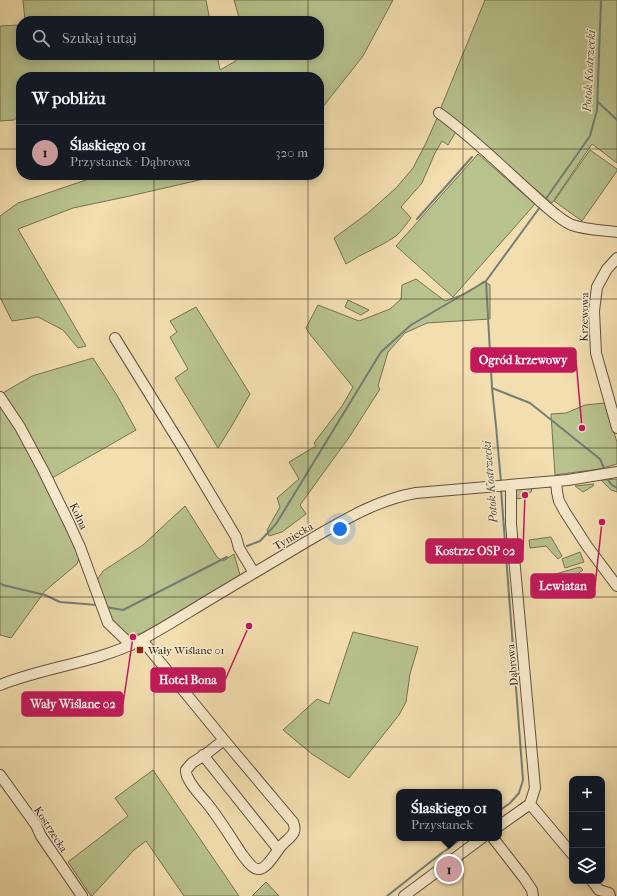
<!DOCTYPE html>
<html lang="pl">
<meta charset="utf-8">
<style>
:root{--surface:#171b24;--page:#20242c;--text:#f1f3f6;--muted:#9ea1a6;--line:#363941;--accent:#c59692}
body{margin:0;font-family:"IM FELL French Canon",serif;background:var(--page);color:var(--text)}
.controls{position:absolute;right:12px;bottom:12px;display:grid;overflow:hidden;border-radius:8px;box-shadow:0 2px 10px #0003}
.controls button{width:36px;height:36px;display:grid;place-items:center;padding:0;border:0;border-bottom:1px solid var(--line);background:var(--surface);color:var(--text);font:20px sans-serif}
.you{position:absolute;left:340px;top:529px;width:14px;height:14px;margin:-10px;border:3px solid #fff;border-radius:50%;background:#1a73e8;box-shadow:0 0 0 6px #1a73e833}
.badge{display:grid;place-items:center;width:26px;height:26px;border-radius:50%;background:var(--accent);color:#111;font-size:13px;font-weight:700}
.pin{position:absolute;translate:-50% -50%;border:2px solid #fff;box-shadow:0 1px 4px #0006}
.popup{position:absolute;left:396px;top:789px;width:106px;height:52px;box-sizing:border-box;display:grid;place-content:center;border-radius:8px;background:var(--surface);filter:drop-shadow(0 1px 3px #0005);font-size:13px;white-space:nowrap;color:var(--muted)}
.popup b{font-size:15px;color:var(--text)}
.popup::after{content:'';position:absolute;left:50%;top:100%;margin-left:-8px;border:8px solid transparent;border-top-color:var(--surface)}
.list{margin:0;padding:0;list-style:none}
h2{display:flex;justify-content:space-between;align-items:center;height:52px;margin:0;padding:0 16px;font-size:17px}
h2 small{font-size:13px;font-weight:400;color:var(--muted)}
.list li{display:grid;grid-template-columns:26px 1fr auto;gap:12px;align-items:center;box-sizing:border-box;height:56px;padding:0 16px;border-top:1px solid var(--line)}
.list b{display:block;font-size:15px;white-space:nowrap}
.list p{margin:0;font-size:13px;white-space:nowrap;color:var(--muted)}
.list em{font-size:13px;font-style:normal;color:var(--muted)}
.icon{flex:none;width:22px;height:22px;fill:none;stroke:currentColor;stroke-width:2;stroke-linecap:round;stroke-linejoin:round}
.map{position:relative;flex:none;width:617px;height:896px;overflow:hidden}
.search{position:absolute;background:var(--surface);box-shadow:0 2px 10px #0003;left:16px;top:16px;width:308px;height:44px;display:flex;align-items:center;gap:10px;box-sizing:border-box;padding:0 14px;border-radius:16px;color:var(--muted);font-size:15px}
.panel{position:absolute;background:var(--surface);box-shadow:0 2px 10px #0003;left:16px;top:72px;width:308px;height:108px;border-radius:16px}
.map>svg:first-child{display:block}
.green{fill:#b8c28d;stroke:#767254}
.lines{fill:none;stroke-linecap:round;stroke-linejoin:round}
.stream{stroke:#737e76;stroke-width:2}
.minor-casing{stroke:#645140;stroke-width:12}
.minor{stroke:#f7eacb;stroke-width:10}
.grid{fill:none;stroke:#34221b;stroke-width:1;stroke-opacity:0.55}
.poi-dot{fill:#8f2418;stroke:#f7eacb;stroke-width:1.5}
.labels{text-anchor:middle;stroke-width:3;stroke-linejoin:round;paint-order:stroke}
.street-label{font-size:11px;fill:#34221b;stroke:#f7eacb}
.poi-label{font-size:11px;fill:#34221b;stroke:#f7eacb;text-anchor:start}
.water-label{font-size:12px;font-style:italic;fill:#545049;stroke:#f7eacb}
.leader{fill:none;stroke:#c2185b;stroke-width:1.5}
.callout-dot{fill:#c2185b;stroke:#f7eacb;stroke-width:1.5}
.callout{fill:#c2185b;stroke:#c2185b;stroke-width:1.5}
.callout-label{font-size:12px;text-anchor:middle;font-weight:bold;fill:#fff}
</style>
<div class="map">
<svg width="617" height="896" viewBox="0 0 617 896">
<rect width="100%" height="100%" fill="#f3deaf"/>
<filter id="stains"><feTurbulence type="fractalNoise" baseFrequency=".005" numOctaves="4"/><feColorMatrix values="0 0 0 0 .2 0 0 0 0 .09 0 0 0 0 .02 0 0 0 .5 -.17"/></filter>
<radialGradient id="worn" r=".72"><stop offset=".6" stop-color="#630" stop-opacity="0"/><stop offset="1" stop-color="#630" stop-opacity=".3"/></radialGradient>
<path class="green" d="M23,0H206L210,21H25Z
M234,0H393L363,56L322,108L319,110V77H21V114L14,120L0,121V26L21,25V55H217L220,70L234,62L243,55H319V21H240Z
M485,0H617V163L592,144L552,203L440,110Z
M438,116L457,130L448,145L442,141L435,153L422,183L401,207L411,218C406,224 402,231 396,236C381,247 362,253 346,264L334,238L368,213L396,188L413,168L425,145Z
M590,150L617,169V171L582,221L554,201Z
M478,154L535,204L453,297L396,246Z
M92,175H214L208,178L130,196L73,208L18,229L86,346L78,348L63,330L38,317L12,321L0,297V216L18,203L89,179Z
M416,279L445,301L469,292L484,281L490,285V319L427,323L405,333L388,352L378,386L380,389L350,436L300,505L306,514L282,532L269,536L267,530L280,507L277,498L299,479L289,462L316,446L314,443L342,406L353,387L309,333L306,328L318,305L359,321L390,309L401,299L402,285Z
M348,300L369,310L361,315L345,307Z
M196,307L250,394L231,427L218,448L175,378L188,369L170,337L177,332L170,321Z
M93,358L118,397L136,430L52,478L1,394L32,376Z
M605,403L617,442V464L599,469L555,475L551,414L566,413L585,405Z
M0,404L18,432L37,465L80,556L77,564L45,591L11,638L0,635Z
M617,479V492L611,490L601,480Z
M594,484L593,486L583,492L575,486Z
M531,488L532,489L531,492L522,498L518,499C515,496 514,492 517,489Z
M185,506L217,557L223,561L234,554L240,575L144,633L126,636L113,624L97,580L103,571L143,545Z
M551,537L562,556L558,559L546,546L530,548L529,540Z
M580,552L584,562L565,568L562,559Z
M580,567L583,570L573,577L553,582L552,575Z
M353,632L418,647L410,674L406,702L399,715L349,778L312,754L283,730L317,699L329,704Z
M153,770L239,896H184L146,841L134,850L92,896H91L68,862L128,816L115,798Z
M266,882L279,896H252Z"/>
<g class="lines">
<path class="stream" d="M598,102L617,120
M545,200L590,136L597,110L601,0
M417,219L472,157
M492,388L530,403L600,459L604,468
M608,480L612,485L617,488
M501,482L496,426L492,388L486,281L540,207
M247,546L260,541L276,524L381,352L411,325L486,281
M0,583L3,585L45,595L60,602L97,605
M106,607L123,610L227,557
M499,811L510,803L519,793L523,780L501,489
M445,851L462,838
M387,896L443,852"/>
<defs>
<path id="minor" d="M439,113C471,136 499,164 529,191C540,201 559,220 572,225C586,230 602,230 617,232
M617,258L607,269L597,287L594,311L596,353L617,428
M115,338L181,445L236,537L239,548L254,573
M0,397L20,427L43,470L69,523L80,547L108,623L131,645
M556,481L557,492L559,501L565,512L587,546L617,586
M142,640L224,740L206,754L192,763L186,770C186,773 186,775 188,778C192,787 200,795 206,802C219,818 230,836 241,853C244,857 252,869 258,869C267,870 276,851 283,844C290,837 298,833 293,822L224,740
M0,685C45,667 95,663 139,641C162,629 184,615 207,601C240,581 273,562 306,542C341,522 375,500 416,493L568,480L617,472
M203,755L278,849
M0,775L36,825L41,836L82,896
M530,804L572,854
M499,826L530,804L535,788L511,524V485
M493,838L524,878L532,890L533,896
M592,881L599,890L609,893L610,896
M404,896L482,838"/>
</defs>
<use href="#minor" class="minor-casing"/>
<use href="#minor" class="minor"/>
</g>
<path class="grid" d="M154,0V21M308,0V21M463,0V896M154,55V77M308,55V77M0,149H21M319,149H617M154,175V896M308,175V896M0,299H617M0,448H617M0,597H617M0,747H617"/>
<rect class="poi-dot" x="136" y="646" width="8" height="8" rx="2"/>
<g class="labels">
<g class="street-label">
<text transform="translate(584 317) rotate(-89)" y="4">Krzewowa</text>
<text transform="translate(79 516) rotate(65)" y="4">Kolna</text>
<text transform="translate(293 536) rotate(-30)" y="4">Tyniecka</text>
<text transform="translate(512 665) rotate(-95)" y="4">Dąbrowa</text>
<text transform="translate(51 829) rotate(57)" y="4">Kostrzecka</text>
</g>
<g class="poi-label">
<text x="148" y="654">Wały Wiślane 01</text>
</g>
<g class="water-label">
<text transform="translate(589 71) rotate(-87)" y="4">Potok Kostrzecki</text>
<text transform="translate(490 482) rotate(-95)" y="4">Potok Kostrzecki</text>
</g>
</g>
<path class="leader" d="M582 428L576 360M525 495L523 551M602 522L595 586M249 626L225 680M133 637L123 704"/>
<g class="callout-dot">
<circle cx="582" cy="428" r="4"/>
<circle cx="525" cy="495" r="4"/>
<circle cx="602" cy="522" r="4"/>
<circle cx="249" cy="626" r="4"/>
<circle cx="133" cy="637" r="4"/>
</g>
<g class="callout">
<rect x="471" y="348" width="105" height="24" rx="4"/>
<rect x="426" y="539" width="97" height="24" rx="4"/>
<rect x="531" y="574" width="64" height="24" rx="4"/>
<rect x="151" y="668" width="74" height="24" rx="4"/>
<rect x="22" y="692" width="101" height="24" rx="4"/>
</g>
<g class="callout-label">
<text x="523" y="364">Ogród krzewowy</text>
<text x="475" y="555">Kostrze OSP 02</text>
<text x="563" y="590">Lewiatan</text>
<text x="188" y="684">Hotel Bona</text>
<text x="73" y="708">Wały Wiślane 02</text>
</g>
<rect width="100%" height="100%" filter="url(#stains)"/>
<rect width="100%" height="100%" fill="url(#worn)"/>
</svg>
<div class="controls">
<button>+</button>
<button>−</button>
<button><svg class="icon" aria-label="layers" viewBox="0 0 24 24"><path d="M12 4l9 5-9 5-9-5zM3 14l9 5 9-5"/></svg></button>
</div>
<div class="you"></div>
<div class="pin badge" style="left:449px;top:869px">1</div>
<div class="popup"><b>Ślaskiego 01</b>Przystanek</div>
<div class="search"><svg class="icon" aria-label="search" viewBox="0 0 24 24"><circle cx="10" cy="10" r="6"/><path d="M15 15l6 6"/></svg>Szukaj tutaj</div>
<section class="panel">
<h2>W pobliżu<small></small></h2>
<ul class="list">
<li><span class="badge">1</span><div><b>Ślaskiego 01</b><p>Przystanek · Dąbrowa</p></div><em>320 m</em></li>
</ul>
</section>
</div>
